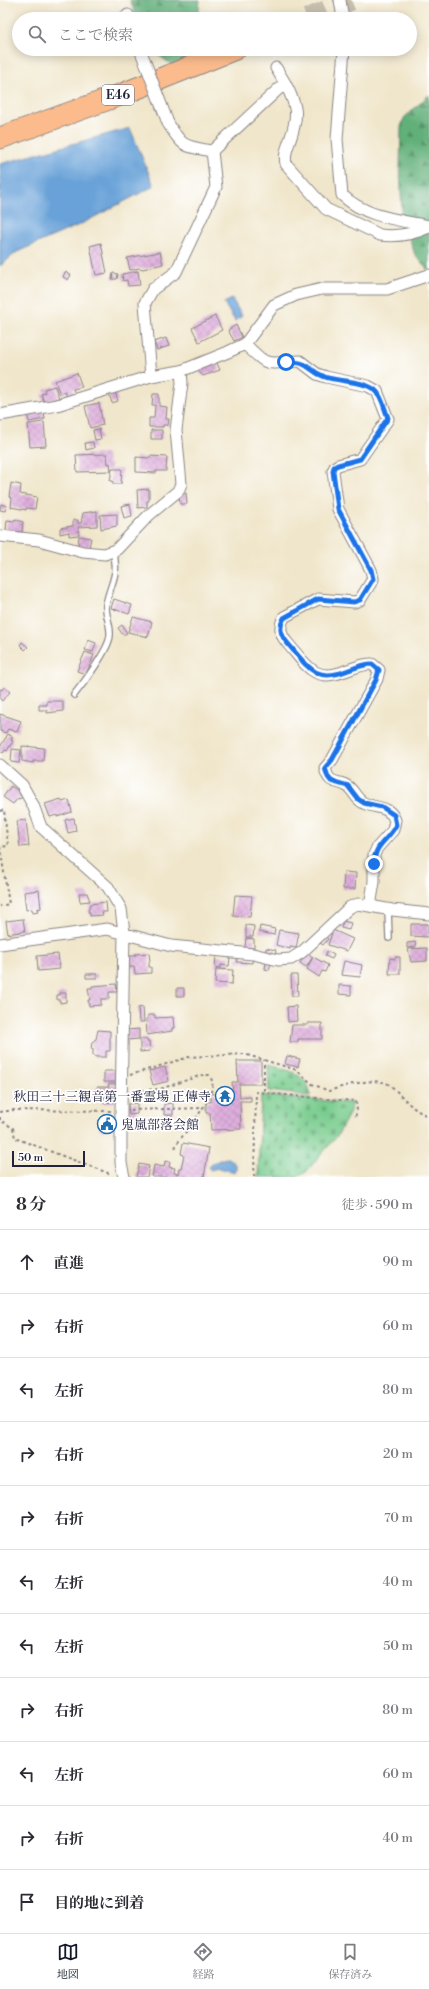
<!DOCTYPE html>
<html lang="ja">
<meta charset="utf-8">
<style>
:root{--surface:#fff;--page:#f2f2f3;--text:#2b2b33;--muted:#7c7c81;--line:#e1e1e2;--accent:#111827}
body{margin:0;font-family:"Libre Bodoni","Noto Serif JP",serif;background:var(--page);color:var(--text)}
.scale{position:absolute;left:12px;bottom:10px;width:73px;box-sizing:border-box;padding-left:4px;border:2px solid #22223b;border-top:0;font-size:11px;line-height:14px;white-space:nowrap;color:#22223b;-webkit-text-stroke:3px #fff;paint-order:stroke}
.stop{position:absolute;width:12px;height:12px;margin:-9px;border:3px solid #1a73e8;border-radius:50%;background:#fff}
.stop.end{background:#1a73e8;border-color:#fff;box-shadow:0 1px 4px #0008}
.list{margin:0;padding:0;list-style:none}
h2{display:flex;justify-content:space-between;align-items:center;height:52px;margin:0;padding:0 16px;font-size:17px}
h2 small{font-size:13px;font-weight:400;color:var(--muted)}
.list li{display:grid;grid-template-columns:26px 1fr auto;gap:12px;align-items:center;box-sizing:border-box;height:64px;padding:0 16px;border-top:1px solid var(--line)}
.list b{display:block;font-size:15px;white-space:nowrap}
.list em{font-size:13px;font-style:normal;color:var(--muted)}
.icon{flex:none;width:22px;height:22px;fill:none;stroke:currentColor;stroke-width:2;stroke-linecap:round;stroke-linejoin:round}
.map{position:relative;flex:none;width:429px;height:1177px;overflow:hidden}
.search{position:absolute;background:var(--surface);box-shadow:0 2px 10px #0003;left:12px;right:12px;top:12px;height:44px;display:flex;align-items:center;gap:10px;box-sizing:border-box;padding:0 14px;border-radius:22px;color:var(--muted);font-size:15px}
.sheet{height:756px;background:var(--surface)}
nav{display:flex;justify-content:space-around;align-items:center;box-sizing:border-box;height:56px;border-top:1px solid var(--line);background:var(--surface);font-size:11px;color:var(--muted)}
nav a{display:grid;justify-items:center;gap:2px}
nav .on{color:var(--accent)}
.map>svg:first-child{display:block}
.forest{fill:url(#forest-firs);stroke:#42695a}
.cemetery{fill:url(#cemetery-stones);stroke:#4e7764}
.water{fill:#69a2d8;stroke:#46628a}
.building{fill:url(#building-cross-hatch)}
.lines{fill:none;stroke-linecap:round;stroke-linejoin:round}
.motorway-tunnel{stroke:#c7bfae;stroke-width:21;stroke-dasharray:21 10;stroke-linecap:butt}
.service-casing{stroke:#898483;stroke-width:8}
.minor-casing{stroke:#898483;stroke-width:13}
.motorway-casing{stroke:#898483;stroke-width:23}
.path{stroke:#898483;stroke-width:2;stroke-dasharray:3 3;stroke-linecap:butt}
.service{stroke:#fff;stroke-width:5.5}
.minor{stroke:#fff;stroke-width:11}
.motorway{stroke:#fbbb8c;stroke-width:21}
.minor-bridge-casing{stroke:#898483;stroke-width:13;stroke-linecap:butt}
.minor-bridge{stroke:#fff;stroke-width:11}
.route{stroke:#1a73e8;stroke-width:5}
.labels{text-anchor:middle;stroke-width:3.5;stroke-linejoin:round;paint-order:stroke}
.shield{fill:#fff;stroke:#646476;stroke-width:1}
.shield-label{font-size:12px;font-weight:bold;fill:#22223b}
.poi-label{font-size:13px;fill:#22223b;stroke:#fff;text-anchor:end}
</style>
<div class="map">
<svg width="429" height="1177" viewBox="0 0 429 1177">
<defs>
<pattern id="forest-firs" width="22" height="20" patternUnits="userSpaceOnUse"><rect width="22" height="20" fill="#62b079"/><path d="M5 1l3.5 6h-7zM16 11l3.5 6h-7z" fill="#508f64"/></pattern>
<pattern id="cemetery-stones" width="16" height="16" patternUnits="userSpaceOnUse"><rect width="16" height="16" fill="#79cc8e"/><path d="M2 7V4a2 2 0 0 1 4 0v3zM10 15v-3a2 2 0 0 1 4 0v3z" fill="#68af7b"/></pattern>
<pattern id="building-cross-hatch" width="8" height="8" patternUnits="userSpaceOnUse"><rect width="8" height="8" fill="#deaedc"/><path d="M0 0l8 8M0 8l8-8" fill="none" stroke="#be95be"/></pattern>
</defs>
<rect width="100%" height="100%" fill="#fff"/>
<filter id="ink" filterUnits="userSpaceOnUse"><feTurbulence type="fractalNoise" baseFrequency=".025" numOctaves="2"/><feDisplacementMap in="SourceGraphic" scale="8" xChannelSelector="R" yChannelSelector="G"/><feConvolveMatrix kernelMatrix="1 2 1 2 8 2 1 2 1" color-interpolation-filters="sRGB"/></filter>
<filter id="wash" filterUnits="userSpaceOnUse"><feTurbulence type="fractalNoise" baseFrequency=".012" numOctaves="4" result="noise"/><feDisplacementMap in="SourceGraphic" scale="16" xChannelSelector="R" yChannelSelector="G"/><feGaussianBlur stdDeviation="0.9" result="paint"/><feColorMatrix in="noise" values="0 0 0 0 0 0 0 0 0 0 0 0 0 0 0 0 0 1.4 0 .05"/><feComposite in="paint" operator="in"/></filter>
<g filter="url(#wash)">
<rect width="100%" height="100%" fill="#f0e6cb"/>
<path class="forest" d="M130,0H200L198,19H137Z
M149,49H196L195,60L174,66Z
M429,95V271L415,255L402,214L400,169L401,127L404,118Z"/>
<path class="cemetery" d="M268,1065C288,1070 306,1072 311,1096L269,1091Z
M261,1095L352,1103L349,1114L337,1136L306,1172L298,1177H258Z"/>
<path class="water" d="M130,128L154,186L79,225L17,252L0,266V164Z
M232,299L242,316L235,321L224,303Z
M229,1158L236,1165V1170L234,1172L218,1168L210,1170L209,1167C214,1162 222,1158 229,1158Z"/>
<g id="blocks">
<path class="building" d="M101,243L107,273L96,275L90,246Z
M160,252L163,264L143,269L139,268L130,270L127,258Z
M138,271L140,285L128,286L127,280L123,281L122,274Z
M65,272L71,275L68,280L63,277Z
M113,273L118,274L117,279H112Z
M215,316L222,330L199,342L192,328Z
M236,325L242,337L234,341L228,330Z
M166,338L169,346L157,350L154,342Z
M216,361L220,370L203,376L197,370Z
M77,373L82,387L73,389L75,394L67,396L65,392L60,394L55,381Z
M55,386L59,398L44,402L41,394L45,393L44,389Z
M115,392L118,401L112,403L109,394Z
M153,394H159V406L167,407L166,419H169L168,425H163V427H149V418H154L155,405H152Z
M99,403L103,425L90,428L85,406Z
M44,411L45,419L29,422L27,414Z
M44,422L46,446L30,447L28,424Z
M99,429L101,439L95,440L93,430Z
M151,430H162V439H151Z
M93,442L94,448L86,450L85,443Z
M107,454L108,464L110,463L111,471L77,472L76,455Z
M150,456L167,457L166,471H156V473L136,472V457L150,458Z
M112,469H122L121,484H113V481H110Z
M11,483L21,485L20,494L37,497L35,509L26,508V510L11,507L12,498L9,497Z
M149,489V501H147V507L138,508L137,490Z
M186,493L187,504H180L179,494Z
M1,504L7,506L5,511L0,510Z
M130,504L132,516L124,518L121,506Z
M97,511V526L78,527L79,535L69,536V532L60,534V528L73,526V520H78V523H81L83,513Z
M117,514V526L101,529L100,515Z
M15,519L23,522L22,532L6,530L7,520L14,521Z
M79,536L91,538L89,548L78,546Z
M114,599L132,605L129,614L111,608Z
M133,617L152,622L148,637L128,632Z
M122,625L127,633L123,635L118,628Z
M88,640L96,643L93,652L85,650Z
M22,642L28,647L25,650L20,645Z
M85,652L94,655L86,674L77,671Z
M4,687L10,692L2,701L0,699V689L2,690Z
M47,701H63V711L47,713V710H39V705H47Z
M0,714L21,721L17,732L8,729L6,733L0,731Z
M8,734L13,737L11,740L13,741L7,751L5,750L3,753L0,751V747Z
M22,746L44,748L43,761H33V763L22,761Z
M12,749L21,750L19,763L11,762Z
M11,786L21,793L20,795L22,796L20,799L18,798L13,804L3,797Z
M61,799L62,802L69,800L72,812L57,817V815L50,817L45,804Z
M74,818L76,831L68,833L65,820Z
M26,820L29,846L20,847L17,821Z
M344,872L356,873L355,889H343Z
M39,890L41,908L37,909L38,912L33,913L32,909L26,910L24,892Z
M79,893H87L90,901L80,902Z
M235,895L252,896L250,917L233,916Z
M106,902L107,912H102L103,915L90,916V912H88L90,904Z
M23,919L25,931L8,934L6,921Z
M343,921L351,923L349,930L341,928Z
M411,924H428V937L411,936Z
M246,925L254,926L253,937H246Z
M260,926L275,929L274,935L259,932Z
M279,930L299,933L296,948L290,947V949L276,945Z
M333,930L353,939L347,951L328,945Z
M325,936L328,939L323,945L319,942Z
M246,938L254,939V948H245Z
M415,942L416,947L407,948V943Z
M266,948L276,950L275,954L266,952Z
M427,948V961L411,962L408,949Z
M327,951L334,955L332,959L325,956Z
M149,953L150,962H149V967H151V973L135,974L134,967H128V956H135V954Z
M307,953L313,957L306,967L300,963Z
M58,954L60,969L38,971L37,956Z
M216,956L230,957L229,966L221,965V968L215,967Z
M237,957L253,958L252,963L237,962Z
M313,957L328,965L325,972L322,971L319,977L307,969Z
M395,957H400V974H389L390,958L395,959Z
M344,961L362,965L360,977L341,975Z
M266,962L271,963L269,970L265,969Z
M216,969L233,970L232,984L215,983Z
M86,974H97V978H86Z
M291,975H297L298,996H292Z
M116,984L117,992H109V999H101V1005L89,1006L88,1000H90L88,988H92V986Z
M339,985L351,986V995L339,994Z
M177,988H184V996H177Z
M60,993H66V1002L60,1003V1000H57V995H60Z
M296,1006L297,1021L288,1022L287,1007Z
M143,1007L144,1022H139L138,1008Z
M148,1015H155V1018L173,1017L174,1028H172V1031L147,1035L146,1019H148Z
M308,1023H322V1039H298V1042H290L292,1025H308Z
M139,1029V1039L127,1040V1030Z
M98,1030L110,1031V1051H106V1057H96L93,1055V1049H91L92,1042L96,1039Z
M140,1039H147V1041H149L150,1051L140,1052Z
M287,1056L300,1059L298,1067L285,1064Z
M237,1061H261V1084H239L240,1098L251,1097V1101H240L241,1129L211,1130L210,1113H206V1102H211V1094L233,1093L232,1082H238Z
M165,1067L169,1081L153,1085L149,1071Z
M104,1071H116V1082H104Z
M108,1084H116V1096L97,1097V1087H109Z
M82,1090H91L93,1096L83,1097Z
M115,1097V1102L102,1103L101,1098Z
M137,1103V1114L129,1115L128,1104Z
M173,1103V1115H164V1104Z
M114,1119V1128L101,1131V1129H99V1120Z
M183,1143L209,1148L204,1177H152L154,1165L164,1167L165,1161L170,1162L169,1167L175,1168L174,1173L178,1174L179,1168H181L184,1155L181,1154Z
M139,1164L149,1166L147,1177H136Z"/>
</g>
</g>
<g filter="url(#ink)">
<use href="#blocks" fill-opacity="0" stroke="#898483" stroke-width="1"/>
<g class="lines">
<path class="motorway-tunnel" d="M307,19L351,0"/>
<defs>
<path id="service" d="M74,695C83,684 110,648 110,635C111,625 105,615 106,605C110,583 120,575 113,551
M388,909L389,938"/>
<path id="minor" d="M340,0L343,19
M122,19L128,15L129,19
M344,49L337,139L342,195C365,217 399,220 429,226
M276,68L285,83
M168,123C183,148 184,146 212,151
M212,151L285,83C297,106 299,114 290,140C287,148 284,155 286,164L326,209L380,235C397,237 414,234 429,227
M245,344C270,369 266,363 300,361L317,374L326,377L368,386L377,391L388,419L360,459L338,465L335,467L333,471L338,509L371,570L373,579L360,600L354,602L318,599L284,617C278,629 281,636 289,645C307,666 315,683 345,671C354,668 362,664 372,664L379,670L377,679L332,760L325,768C326,772 327,776 330,779C334,783 342,782 347,786C354,790 356,800 364,803C376,809 389,805 395,820L393,830L377,848L374,855V882L370,906
M151,376L145,303L153,289L176,272L216,187L212,151
M0,415L57,405L151,376L181,371L228,352L245,344L274,305L296,295L322,289H387L429,275
M0,536L39,540L83,552L105,554L117,549L149,515L178,491L181,484L176,430L182,383L181,371
M0,765L22,785L33,805L41,827L108,887L121,909L124,932L121,1111V1163L124,1177
M0,944L107,929L171,946L253,954L278,960L291,959L302,952L350,907L358,904L392,910L429,914"/>
<path id="motorway" d="M0,138L120,95L235,49"/>
</defs>
<use href="#service" class="service-casing"/>
<use href="#minor" class="minor-casing"/>
<use href="#motorway" class="motorway-casing"/>
<path class="path" d="M0,811L4,810L8,846L0,847L9,904L0,906
M130,1075L189,1057L244,1054L297,1070L312,1084L329,1091C343,1086 379,1075 391,1086C404,1097 412,1111 429,1116
M131,1091L160,1089L202,1075H209C212,1079 213,1083 212,1088C209,1104 186,1131 176,1145L175,1151
M264,1091V1060
M131,1110L202,1108
M0,1112L14,1110L111,1111
M0,1117V1120L13,1128L15,1138L108,1173L109,1177
M254,1177L256,1092L325,1099L356,1101L357,1110L355,1118"/>
<use href="#service" class="service"/>
<use href="#minor" class="minor"/>
<use href="#motorway" class="motorway"/>
<defs>
<path id="minor-bridge" d="M140,49L168,123"/>
</defs>
<use href="#minor-bridge" class="minor-bridge-casing"/>
<use href="#minor-bridge" class="minor-bridge"/>
</g>
</g>
<g class="lines" filter="url(#ink)">
<path class="route" d="M286,362C311,361 306,370 325,377C340,382 362,380 375,390C382,395 385,411 388,418L360,459L338,465L334,467L333,471L338,509L371,570L373,579L360,600L354,602L318,599L284,618C278,628 281,636 289,645C307,666 315,683 346,671C355,668 363,664 372,664L379,670L376,680L332,760L325,768L328,777L331,781L348,786L358,799L364,803L382,807L394,815L396,825C388,841 374,844 374,864"/>
</g>
<defs>
<symbol id="temple-ring" viewBox="-11 -11 22 22"><circle r="9.5" fill="#fff" stroke="#1f6fb2" stroke-width="1.5"/><path d="M0-6L5-2H3V0L6.5 2.5H4V6H1.5V3h-3V6H-4V2.5H-6.5L-3 0V-2H-5Z" fill="#1f6fb2"/></symbol>
<symbol id="civic-ring" viewBox="-11 -11 22 22"><circle r="9.5" fill="#fff" stroke="#1f6fb2" stroke-width="1.5"/><path d="M-.6-6.5H3V-4.5H.6V-3L4-1V1h2V6H-6V1h2V-1L-.6-3ZM-1.2 2.5V6h2.4V2.5Z" fill="#1f6fb2"/></symbol>
</defs>
<g fill-rule="evenodd">
<use href="#temple-ring" x="214" y="1085" width="22" height="22"/>
<use href="#civic-ring" x="96" y="1113" width="22" height="22"/>
</g>
<g class="labels">
<rect class="shield" x="102" y="85" width="32" height="20" rx="3"/>
<g class="shield-label">
<text x="118" y="99">E46</text>
</g>
<g class="poi-label">
<text x="211" y="1101">秋田三十三観音第一番霊場 正傳寺</text>
<text x="121" y="1129" text-anchor="start">鬼嵐部落会館</text>
</g>
</g>
</svg>
<div class="scale">50 m</div>
<div class="stop" style="left:286px;top:362px"></div>
<div class="stop end" style="left:374px;top:864px"></div>
<div class="search"><svg class="icon" aria-label="search" viewBox="0 0 24 24"><circle cx="10" cy="10" r="6"/><path d="M15 15l6 6"/></svg>ここで検索</div>
</div>
<section class="sheet">
<h2>8 分<small>徒歩 · 590 m</small></h2>
<ul class="list">
<li><svg class="icon" aria-label="ahead" viewBox="0 0 24 24"><path d="M12 20V5M6 11l6-6 6 6"/></svg><div><b>直進</b></div><em>90 m</em></li>
<li><svg class="icon" aria-label="right" viewBox="0 0 24 24"><path d="M7 20v-9h11M14 6l5 5-5 5"/></svg><div><b>右折</b></div><em>60 m</em></li>
<li><svg class="icon" aria-label="left" viewBox="0 0 24 24"><path d="M17 20v-9H6M10 6l-5 5 5 5"/></svg><div><b>左折</b></div><em>80 m</em></li>
<li><svg class="icon" aria-label="right" viewBox="0 0 24 24"><path d="M7 20v-9h11M14 6l5 5-5 5"/></svg><div><b>右折</b></div><em>20 m</em></li>
<li><svg class="icon" aria-label="right" viewBox="0 0 24 24"><path d="M7 20v-9h11M14 6l5 5-5 5"/></svg><div><b>右折</b></div><em>70 m</em></li>
<li><svg class="icon" aria-label="left" viewBox="0 0 24 24"><path d="M17 20v-9H6M10 6l-5 5 5 5"/></svg><div><b>左折</b></div><em>40 m</em></li>
<li><svg class="icon" aria-label="left" viewBox="0 0 24 24"><path d="M17 20v-9H6M10 6l-5 5 5 5"/></svg><div><b>左折</b></div><em>50 m</em></li>
<li><svg class="icon" aria-label="right" viewBox="0 0 24 24"><path d="M7 20v-9h11M14 6l5 5-5 5"/></svg><div><b>右折</b></div><em>80 m</em></li>
<li><svg class="icon" aria-label="left" viewBox="0 0 24 24"><path d="M17 20v-9H6M10 6l-5 5 5 5"/></svg><div><b>左折</b></div><em>60 m</em></li>
<li><svg class="icon" aria-label="right" viewBox="0 0 24 24"><path d="M7 20v-9h11M14 6l5 5-5 5"/></svg><div><b>右折</b></div><em>40 m</em></li>
<li><svg class="icon" aria-label="arrive" viewBox="0 0 24 24"><path d="M6 21V4h12l-3 4 3 4H6"/></svg><div><b>目的地に到着</b></div></li>
</ul>
</section>
<nav>
<a class="on"><svg class="icon" aria-label="map" viewBox="0 0 24 24"><path d="M3 6l6-2 6 2 6-2v14l-6 2-6-2-6 2zM9 4v14M15 6v14"/></svg>地図</a>
<a><svg class="icon" aria-label="directions" viewBox="0 0 24 24"><path d="M12 3l9 9-9 9-9-9zM9 14v-3h6M13 9l2 2-2 2"/></svg>経路</a>
<a><svg class="icon" aria-label="saved" viewBox="0 0 24 24"><path d="M7 4h10v16l-5-4-5 4z"/></svg>保存済み</a>
</nav>
